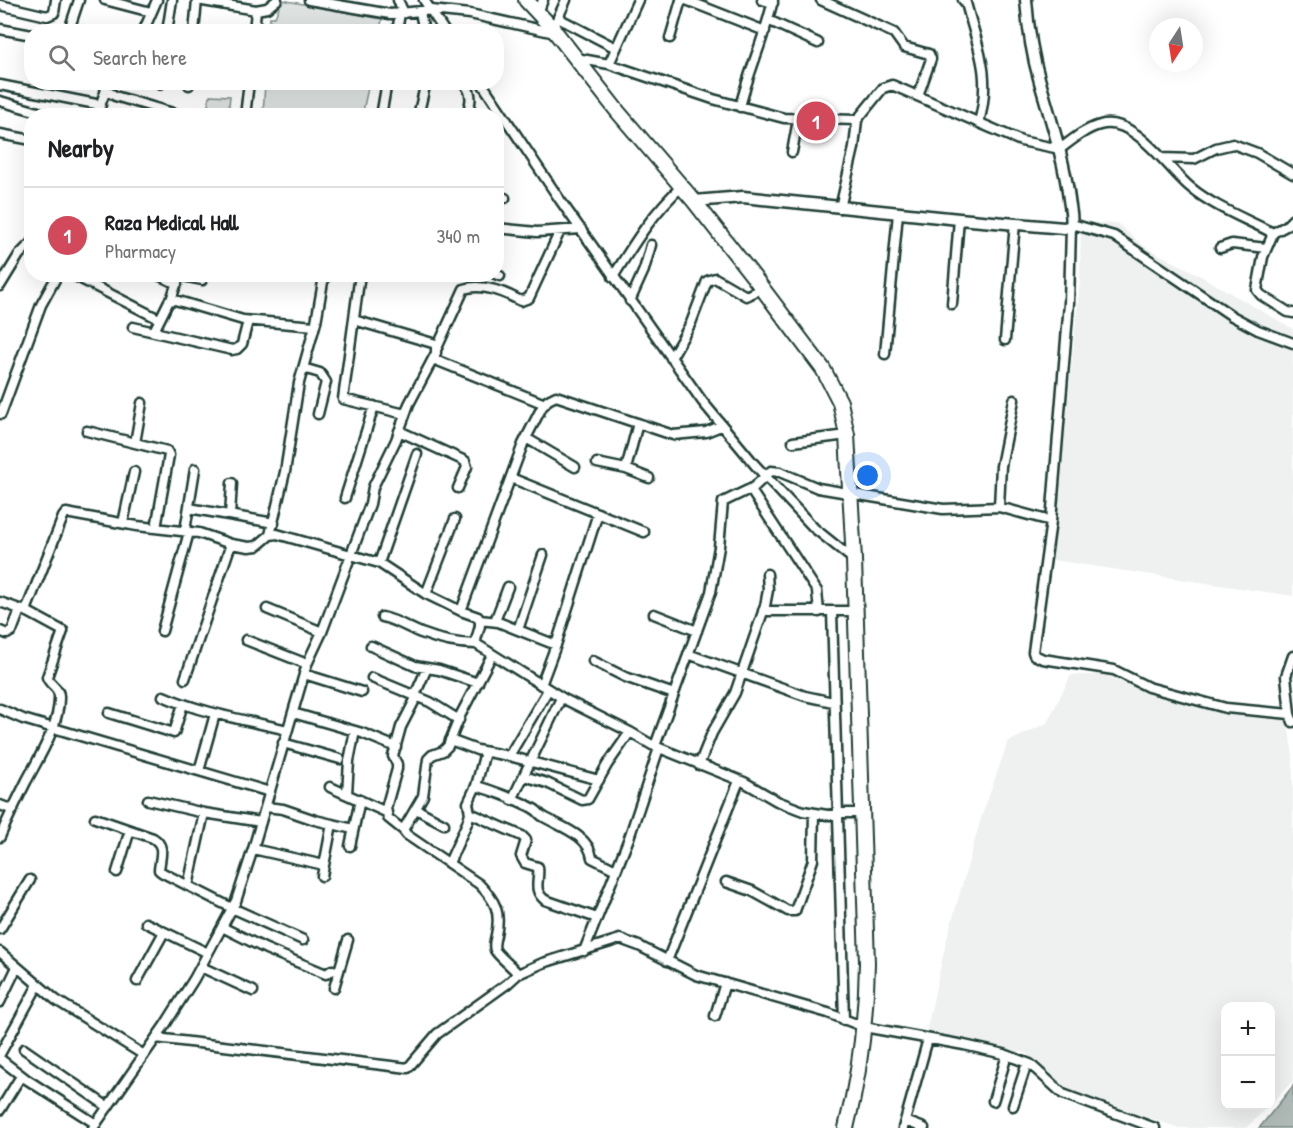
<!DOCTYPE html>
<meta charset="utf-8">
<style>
:root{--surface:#fff;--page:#f2f2f2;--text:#202124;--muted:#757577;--line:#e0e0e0;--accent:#d1495b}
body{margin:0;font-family:"Patrick Hand",sans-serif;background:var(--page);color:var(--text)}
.controls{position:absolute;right:18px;bottom:18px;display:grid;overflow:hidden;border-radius:12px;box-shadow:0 6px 24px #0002}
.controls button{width:54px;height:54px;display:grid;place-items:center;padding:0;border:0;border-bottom:2px solid var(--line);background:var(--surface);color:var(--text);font:30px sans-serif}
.compass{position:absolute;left:1149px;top:18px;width:54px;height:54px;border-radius:50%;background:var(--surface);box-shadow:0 6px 24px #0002;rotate:192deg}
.you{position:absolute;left:868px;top:476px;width:21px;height:21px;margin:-15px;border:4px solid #fff;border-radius:50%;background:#1a73e8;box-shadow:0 0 0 9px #1a73e833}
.badge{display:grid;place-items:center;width:39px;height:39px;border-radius:50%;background:var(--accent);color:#fff;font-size:20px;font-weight:700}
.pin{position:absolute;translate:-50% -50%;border:3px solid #fff;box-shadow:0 2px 6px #0006}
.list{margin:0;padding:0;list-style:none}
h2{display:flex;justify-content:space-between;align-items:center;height:78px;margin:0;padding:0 24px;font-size:26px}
h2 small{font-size:20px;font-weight:400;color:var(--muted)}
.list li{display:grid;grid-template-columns:39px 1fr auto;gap:18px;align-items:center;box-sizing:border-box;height:96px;padding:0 24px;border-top:2px solid var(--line)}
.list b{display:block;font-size:22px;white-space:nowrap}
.list p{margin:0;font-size:20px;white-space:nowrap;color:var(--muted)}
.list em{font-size:20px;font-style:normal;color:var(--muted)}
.icon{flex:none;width:33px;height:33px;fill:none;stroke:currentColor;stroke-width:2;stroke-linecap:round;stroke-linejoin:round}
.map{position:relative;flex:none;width:1293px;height:1128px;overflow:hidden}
.search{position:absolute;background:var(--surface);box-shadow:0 6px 24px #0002;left:24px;top:24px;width:480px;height:66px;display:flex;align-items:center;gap:15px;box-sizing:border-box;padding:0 21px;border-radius:24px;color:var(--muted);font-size:22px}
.panel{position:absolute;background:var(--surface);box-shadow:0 6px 24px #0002;left:24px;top:108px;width:480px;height:174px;border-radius:24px}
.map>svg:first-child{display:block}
.built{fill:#eef1f0}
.green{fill:#dee3e2;stroke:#7e908b;stroke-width:1.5}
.water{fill:#afbab7;stroke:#758883;stroke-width:1.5}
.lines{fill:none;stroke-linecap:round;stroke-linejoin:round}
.minor-casing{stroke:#1f3d34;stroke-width:13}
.tertiary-casing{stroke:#1f3d34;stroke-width:15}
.primary-casing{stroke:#1f3d34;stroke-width:18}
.minor{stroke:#fff;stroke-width:8}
.tertiary{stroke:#fff;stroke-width:10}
.primary{stroke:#fff;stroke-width:14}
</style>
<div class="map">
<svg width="1293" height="1128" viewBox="0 0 1293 1128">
<rect width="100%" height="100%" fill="#fff"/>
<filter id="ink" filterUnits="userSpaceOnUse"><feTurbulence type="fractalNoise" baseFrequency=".0167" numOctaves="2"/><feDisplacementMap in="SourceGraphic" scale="12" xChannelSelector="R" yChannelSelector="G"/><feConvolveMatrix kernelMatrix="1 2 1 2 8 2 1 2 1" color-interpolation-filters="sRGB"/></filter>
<g filter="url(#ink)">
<path class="built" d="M1081,222L1117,223L1145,247L1194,272L1293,329V596L1052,560L1080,281Z
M1071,675H1124L1201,703L1287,718L1293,755V1081L1271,1103L1270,1006H1226V1106H1268L1246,1128H1179L1064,1088L1026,1053L926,1033L946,942L981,818L1008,742L1047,723Z"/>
<path class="green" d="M282,0L382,19L380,31H269L270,17H275Z
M265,83V82L369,83L362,116L264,115H263Z
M210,95L230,96L228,115H206Z"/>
<path class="water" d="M1293,1086V1128H1259L1260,1127Z"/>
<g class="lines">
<defs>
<path id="minor" d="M105,0L151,12
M197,0L256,10L267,8L277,0
M309,0L390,14L431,10L470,14L555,33
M398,0L404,13
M424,0L445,32
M686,0L765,31
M762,0L773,3
M821,0L894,33L904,47L929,54L931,59L918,96
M963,0L966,3C978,48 992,75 979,122
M0,5L47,16L54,13L56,0
M420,12L424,32
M538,13L543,0
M558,18L616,48
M768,20L818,43
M556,22L566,0
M0,29L32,35
M71,32V24L79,0
M143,32L157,0
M167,32L172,0
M194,32L197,0
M254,32L256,10
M397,32L400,13
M670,38L681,0
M576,58L609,64L713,99L784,118L857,120L883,88L892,85L1021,141L1060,149C1072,140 1085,129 1100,125C1134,115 1168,169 1190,187C1214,207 1244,218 1271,232L1272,236L1263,257L1257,290L1261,295L1288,312L1293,313
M609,64L638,0
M103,82L106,90L115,96L183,116
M463,82C474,94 471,103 466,116
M481,82L560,200L702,401L755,465L814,528L854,560
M160,84L161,82
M0,85L101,105
M189,85V82
M0,101L52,116
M740,107C749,70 765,37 773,0
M96,116L106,90
M245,116L249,82
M381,116L387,82
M418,116L426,82
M0,134L32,140
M792,152L798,120
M1162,158L1194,159L1216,148L1233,144L1257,153L1293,174
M496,196L505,198
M840,208L854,148L857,120
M1072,224L1114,236L1232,316L1258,330L1293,343
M1071,226L1069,303L1051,521L1033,652L1034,655L1043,659L1114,670L1148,687L1226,708L1290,714L1293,722
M496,228L537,232L581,229
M1271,234L1286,226L1293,219
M1220,248L1232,244L1266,248
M156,274L177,284
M360,274L343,399L405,414
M495,274L500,276
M77,277L159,319
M613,277C635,242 651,215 682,186
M0,286L19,255L32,242
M171,300L178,279L182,276L202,280L205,274
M630,301L644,270L651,245
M952,304L959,219
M133,327L232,350L237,349L242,344L248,321
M154,331L169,301L175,300L243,320L315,326
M1005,340L1015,223
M437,348L464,289C482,283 506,293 521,301L529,298L560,231
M885,354L898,213
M671,358L691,323L707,281L715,278L746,296L763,288
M433,359L545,404
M303,368L320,373L326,382L318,414
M1,414L41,305L58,274
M87,431L167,451L169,455L156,528
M399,431L465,461L467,467L458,488
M526,438L575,467
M793,442L847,435
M135,443L142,403
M597,463L626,469L649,478
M626,469L638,423
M511,478L644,532
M750,489L817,591L819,612
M345,498L374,406
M999,507L1001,466L1014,400
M189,508L274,523
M230,515L232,483
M123,523L134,472
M185,531L195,469
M270,535L285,472L299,383L316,322L323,282L327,274
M379,563L417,454
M426,594L455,519
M0,602L28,612L63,631L47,677C49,685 59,687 59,696C60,725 39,757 26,782C17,800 8,818 0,837
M267,609L322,632
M461,611L523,444L542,407L548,400L556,396L673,435L706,432L721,426
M763,611H856
M832,611L844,1020
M28,612L27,608L63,517L66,513L137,526L199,533L231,544L249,547L257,546L270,535L277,534L379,563L426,594L461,611L478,617C484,626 475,634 476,644L481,647L564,699L630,732L652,745L744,782L777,801L803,811L827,815L843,813H863
M654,614L697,631
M382,617C396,620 407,627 421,633C439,640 457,644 476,644
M480,620L498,622L556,645
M495,621L508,587
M518,630L543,555
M0,631L7,634L12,631L20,610
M162,631L189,532
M246,640L307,664
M371,646L415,666L439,670L478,683
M688,654L805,696L833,702
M492,655L460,716L448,746L443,751L432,755L428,759L423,796L403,830L407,835L479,884C496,901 501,912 496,935C495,940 493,945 495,950C498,956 513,967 518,974
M593,661L625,677L674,694
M304,674L362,692
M372,678L430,702L459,720
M185,679L231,544
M541,685L556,645L598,513
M548,690L509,756L599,780
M415,695L427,668
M163,696C202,713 245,720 287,730
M0,709L23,719L270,792
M109,713L174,733L183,704
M293,713L362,733L396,747
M1290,714L1286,676L1293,656
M450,740L477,750L509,756
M283,743L340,759
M655,746L711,592L719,547L723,502L754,487L771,471L780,472L818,488L943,509L999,507L1051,521
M699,765L712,733L735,693L765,606L768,590L767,574
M199,771L215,714
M524,776L547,783L582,800L588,799L607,765L630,732
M476,786L485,752
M330,787L386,812
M347,794L349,761L355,731
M148,800L204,813L261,822
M512,800L561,698
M0,805L13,810
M266,807L283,809L315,820L353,829
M416,809L444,824
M470,813L522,836L526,840L521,856L525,863L538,867C540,880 532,890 545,900L597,918
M95,818L153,838C166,846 160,857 159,870L163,873L232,908L303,940
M403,830L388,818L386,808L397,769V764L393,756L401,727L417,696
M350,846L360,800
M253,849L324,865
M449,863L467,823L470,813L468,803L476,786C488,789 527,803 537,811C539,813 541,816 544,817C561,827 589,835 592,858L616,870
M117,872L130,830
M322,876L332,824
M726,882L752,891L788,911H795L813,860L814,813
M188,886L204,813
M146,923L208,953
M222,927L266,949L326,974L332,970L339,971
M0,929L30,880
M584,951L629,838L659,748
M0,952L56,1000L144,1055
M667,961L739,781
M201,967L253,991
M137,981L164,932
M334,988L348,940
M0,1002L17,967
M715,1016L725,983
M156,1038L408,1068L437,1034L507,984L518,974L543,963L620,939L639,946L696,975L828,1013L864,1027L964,1045L1004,1054L1030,1064L1063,1094L1155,1128
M24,1049L108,1107
M0,1054L38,985
M0,1059L26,1079L96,1124
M993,1101L1007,1055
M1013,1106L1027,1063
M0,1110L21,1076
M905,1121L924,1128
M93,1128L165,1025L194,979L236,901L253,849L307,664L322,632L370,504L373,487L396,440L409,404L436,353V344L354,320
M903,1128L928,1039"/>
<path id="tertiary" d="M694,201L743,197L959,219L1064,228L1071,226C1073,218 1070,208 1069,199C1064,159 1051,121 1040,82C1032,55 1028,28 1026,0"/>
<path id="primary" d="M526,0L553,29L618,112L694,201L756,280L823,369L840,402L847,435L854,560L867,963C866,1019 860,1074 846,1128"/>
</defs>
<use href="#minor" class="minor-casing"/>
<use href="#tertiary" class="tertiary-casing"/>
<use href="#primary" class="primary-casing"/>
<use href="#minor" class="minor"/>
<use href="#tertiary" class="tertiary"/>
<use href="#primary" class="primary"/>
</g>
</g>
</svg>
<div class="controls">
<button>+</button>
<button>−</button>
</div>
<svg class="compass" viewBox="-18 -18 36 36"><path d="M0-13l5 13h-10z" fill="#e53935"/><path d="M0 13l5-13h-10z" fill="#757577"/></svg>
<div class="you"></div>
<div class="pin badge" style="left:816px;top:121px">1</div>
<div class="search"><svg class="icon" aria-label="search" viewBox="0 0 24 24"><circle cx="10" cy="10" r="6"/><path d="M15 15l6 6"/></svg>Search here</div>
<section class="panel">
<h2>Nearby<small></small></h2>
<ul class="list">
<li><span class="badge">1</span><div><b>Raza Medical Hall</b><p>Pharmacy</p></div><em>340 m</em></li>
</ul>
</section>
</div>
